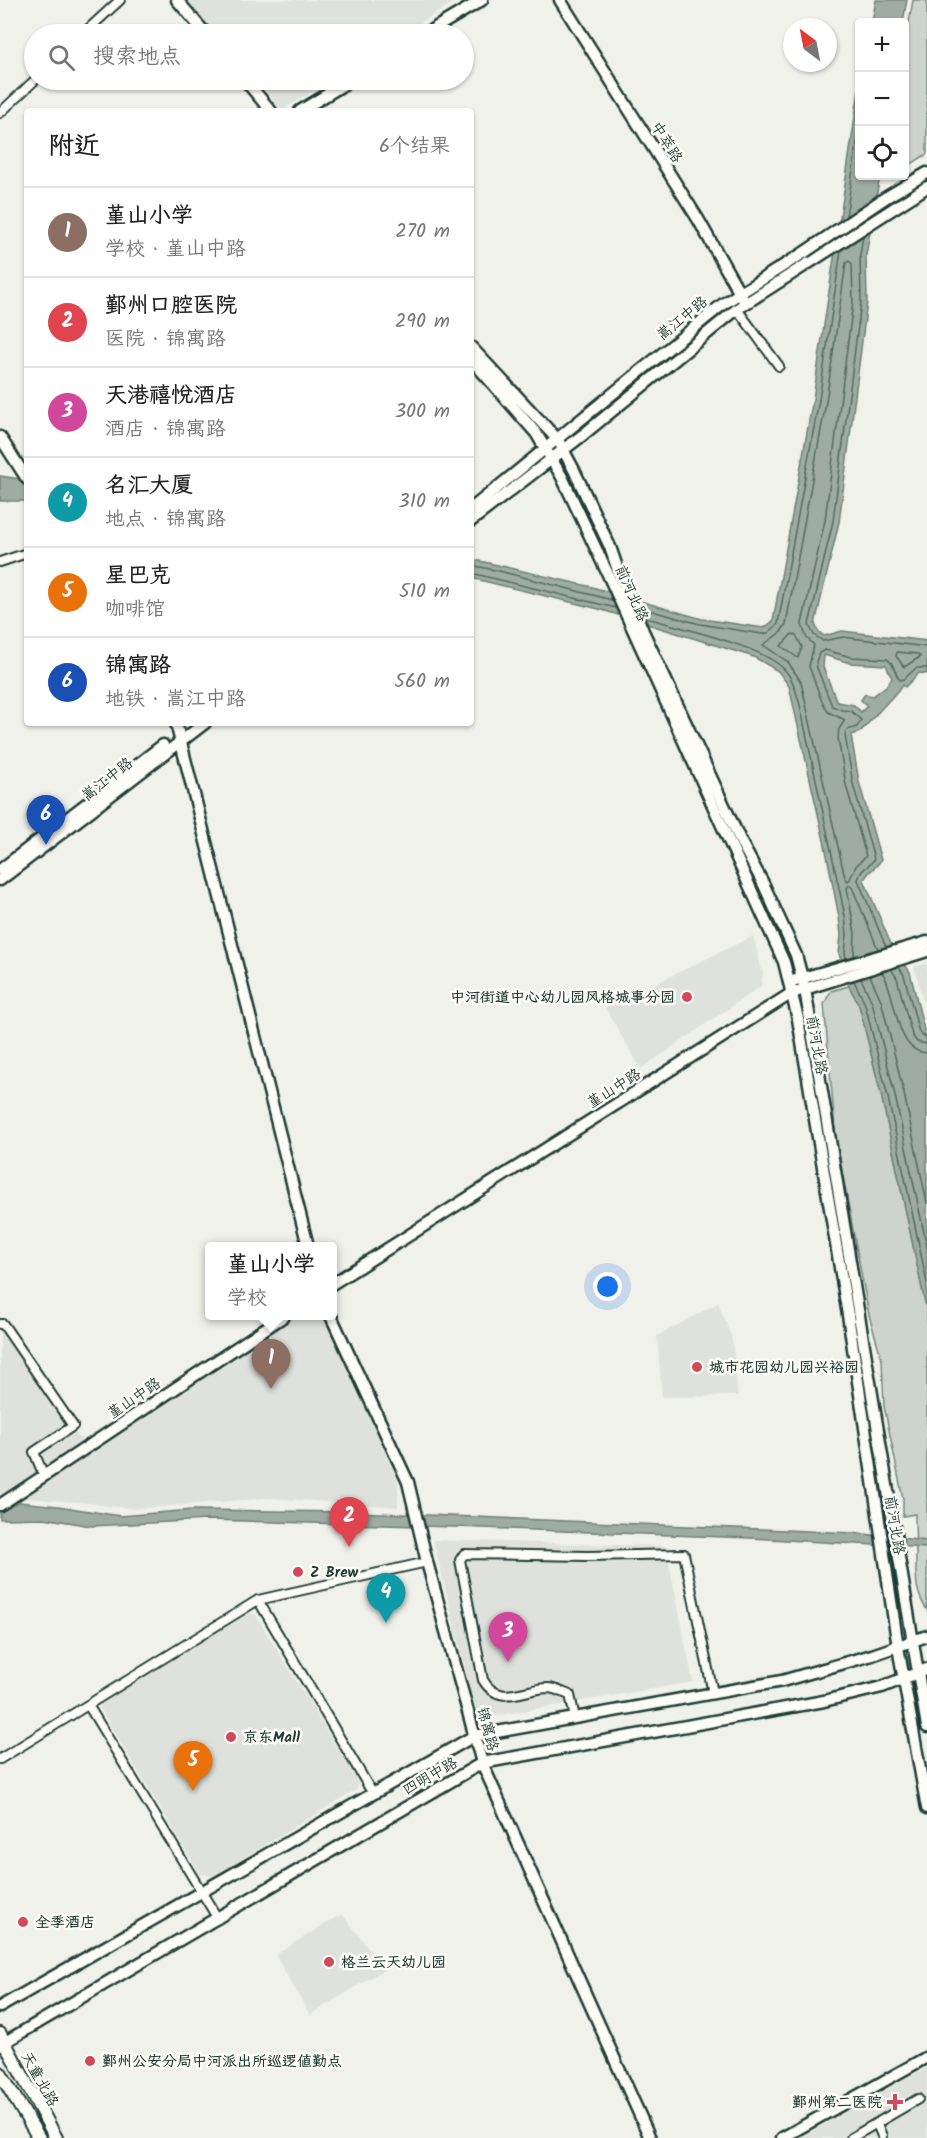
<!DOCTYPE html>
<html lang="zh">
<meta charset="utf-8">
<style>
:root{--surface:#fff;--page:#f6f6f6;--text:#222;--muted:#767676;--line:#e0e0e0;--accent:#ea580c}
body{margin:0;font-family:Kalam,"LXGW WenKai TC",sans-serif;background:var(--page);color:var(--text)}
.controls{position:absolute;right:18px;top:18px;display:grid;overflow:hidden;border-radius:6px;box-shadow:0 2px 4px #0004}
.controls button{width:54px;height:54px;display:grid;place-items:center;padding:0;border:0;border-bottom:2px solid var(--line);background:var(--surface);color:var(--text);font:30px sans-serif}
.compass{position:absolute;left:783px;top:18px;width:54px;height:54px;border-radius:50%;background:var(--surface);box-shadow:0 2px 4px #0004;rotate:328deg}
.you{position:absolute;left:608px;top:1287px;width:21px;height:21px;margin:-15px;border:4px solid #fff;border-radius:50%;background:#1a73e8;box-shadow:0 0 0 9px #1a73e833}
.badge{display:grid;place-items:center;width:39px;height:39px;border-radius:50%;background:var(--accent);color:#fff;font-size:20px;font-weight:700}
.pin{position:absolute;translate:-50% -50px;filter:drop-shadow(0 2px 3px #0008)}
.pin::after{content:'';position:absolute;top:32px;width:21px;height:18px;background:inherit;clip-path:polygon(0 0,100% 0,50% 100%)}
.popup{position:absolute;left:205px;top:1242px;width:132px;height:78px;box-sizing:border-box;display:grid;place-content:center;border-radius:6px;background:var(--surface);filter:drop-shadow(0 2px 4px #0005);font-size:20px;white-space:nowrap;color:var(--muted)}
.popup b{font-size:22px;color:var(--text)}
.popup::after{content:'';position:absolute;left:50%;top:100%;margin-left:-12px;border:12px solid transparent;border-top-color:var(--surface)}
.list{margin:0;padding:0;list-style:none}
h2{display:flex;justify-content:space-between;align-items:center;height:78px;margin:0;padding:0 24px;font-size:26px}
h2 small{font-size:20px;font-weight:400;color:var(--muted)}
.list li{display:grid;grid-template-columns:39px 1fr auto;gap:18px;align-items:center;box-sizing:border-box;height:90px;padding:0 24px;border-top:2px solid var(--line)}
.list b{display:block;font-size:22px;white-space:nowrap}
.list p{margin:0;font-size:20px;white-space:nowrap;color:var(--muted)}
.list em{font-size:20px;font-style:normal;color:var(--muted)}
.icon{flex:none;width:33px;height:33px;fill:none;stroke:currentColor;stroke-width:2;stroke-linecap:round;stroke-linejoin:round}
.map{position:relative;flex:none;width:927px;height:2138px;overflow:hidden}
.search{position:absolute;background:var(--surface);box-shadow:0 2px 4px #0004;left:24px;top:24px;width:450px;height:66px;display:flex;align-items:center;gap:15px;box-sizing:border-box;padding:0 21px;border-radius:33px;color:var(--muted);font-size:22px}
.panel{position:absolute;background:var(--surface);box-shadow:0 2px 4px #0004;left:24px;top:108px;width:450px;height:618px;border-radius:6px}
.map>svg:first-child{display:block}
.built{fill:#dfe2dc}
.green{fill:#cdd3cd;stroke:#768880;stroke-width:1.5}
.water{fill:#9faca4;stroke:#6c8077;stroke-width:1.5;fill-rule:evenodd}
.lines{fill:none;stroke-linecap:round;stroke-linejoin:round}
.shore{stroke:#526961;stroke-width:1.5}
.minor-casing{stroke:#1f3d34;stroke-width:12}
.tertiary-casing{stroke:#1f3d34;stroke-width:15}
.secondary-casing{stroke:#1f3d34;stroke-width:15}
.primary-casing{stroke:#1f3d34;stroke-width:16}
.minor{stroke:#fdfcf7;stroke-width:8}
.tertiary{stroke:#fdfcf7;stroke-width:10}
.secondary{stroke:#fdfcf7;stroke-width:10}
.primary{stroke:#fdfcf7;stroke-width:12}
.secondary-bridge-casing{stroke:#1f3d34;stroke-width:15;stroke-linecap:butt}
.secondary-bridge{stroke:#fdfcf7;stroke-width:10}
.poi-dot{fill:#d1495b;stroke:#fdfcf7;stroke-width:2}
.labels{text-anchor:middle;stroke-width:5;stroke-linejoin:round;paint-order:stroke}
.street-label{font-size:15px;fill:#1f3d34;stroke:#fdfcf7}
.poi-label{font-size:15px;font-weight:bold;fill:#1f3d34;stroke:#fdfcf7;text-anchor:start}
</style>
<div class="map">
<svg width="927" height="2138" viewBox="0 0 927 2138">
<rect width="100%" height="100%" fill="#f0f1eb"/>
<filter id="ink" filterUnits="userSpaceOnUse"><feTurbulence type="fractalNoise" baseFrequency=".0167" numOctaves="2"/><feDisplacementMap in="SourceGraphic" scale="12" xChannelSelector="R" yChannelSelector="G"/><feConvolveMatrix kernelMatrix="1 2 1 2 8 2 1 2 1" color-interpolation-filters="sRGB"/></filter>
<g filter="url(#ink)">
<path class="built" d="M186,0H457L403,34H216Z
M256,80H331L282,110Z
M753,936L763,973L761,986L641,1069L605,1008Z
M927,963V1017L914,966Z
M718,1303L732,1339L738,1396L662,1397L657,1336Z
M292,1316H326L398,1481V1507L269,1498L133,1509L87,1503L0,1496V1326H2L89,1452Z
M433,1540L666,1546L693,1682L484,1718L476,1714Z
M249,1613L256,1615L358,1782L357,1789L214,1876L200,1874L99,1707L101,1702Z
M343,1915L385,1969L310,2015L275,1955L338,1916Z
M927,2067V2138H799Z"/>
<path class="green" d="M913,0H927V154L905,168V45Z
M849,986L859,1005L881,1094L927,1312V1610C915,1592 916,1579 916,1559C916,1544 915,1529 915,1514L903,1516V1499L884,1406L882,1360L869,1315L836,1139L824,1004L831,991Z"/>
<path class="water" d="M876,0H907L903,22H872Z
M859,90L860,176H880L866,255L867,302L839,522L815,624L818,631L824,636L842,631L927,641V674L919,673L905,687L903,685L860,732L851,735L859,782L881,860C876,868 868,871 864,880L890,942L910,972L927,1042V1312L881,1094L859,1005L849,986L839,954L841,935L839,917L825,845L789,686L778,671L754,657L599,609L471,578V559L592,587L702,619L764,628L773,621L813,399ZM824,655L850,663L886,665L892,678L886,686L873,696L865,694L861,700L867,706L861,712L854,705L837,702L823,667Z
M0,476L27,480V501H0Z
M0,1500L58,1506L120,1516L192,1510L355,1512L854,1533L927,1541V1548L751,1538L455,1527L207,1520L91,1526L44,1518L0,1519Z"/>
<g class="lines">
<path class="shore" d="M846,216L860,124
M863,236L860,255L861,302L833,521L809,625L814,635L823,641L843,637L927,647
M849,261L852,264L853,302L825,520L802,624L806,637L814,645L809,666L821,699L828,712L845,720L839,729L838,738L846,785L866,856L856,866L850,879L848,881L845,878L801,682L788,662L763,645L781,632L786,624L826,402L846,263Z
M471,565L499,571L612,600
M471,573L616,608
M641,608L700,624L762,634L768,633L778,624L819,400L841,250
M644,617C677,627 761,646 783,668C793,678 796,691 800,705L845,916L847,935L845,953L846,958
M792,634L796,635L802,647L798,658L781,646Z
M897,652L918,654L920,657L904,667L896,656Z
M886,947L858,880C861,866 870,868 874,859L853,784L845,735L847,730L857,727L861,720L851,711L842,710L832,706L817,668L816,662L819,653L825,650L851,657L887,659C896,664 894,675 900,680L904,679L916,668H927
M854,956L855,934L847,888L849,885L852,887L878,949
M899,967L904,975L919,1032L922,1036L927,1037
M891,969L897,978L912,1035L917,1042L927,1044
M882,972C898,995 893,1052 927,1053
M870,976L881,1000L903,1089L927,1203
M861,979L872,1002L894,1091L927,1247
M854,981L865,1004L887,1093L927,1283"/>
<defs>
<path id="minor" d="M83,34L120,0
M0,113L35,80
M737,309L779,366
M0,562L27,553
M0,1324H3L73,1426L34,1452L44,1476
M258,1600L373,1794
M88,1705L218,1919
M575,1718L570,1695C563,1693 555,1688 548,1688C522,1689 499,1707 483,1680L460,1560L464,1554L588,1556L684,1554L713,1693
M0,1759L258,1600L427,1562
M877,2124L882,2136
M851,2138L918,2099"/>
<path id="tertiary" d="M560,0L698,219L743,299
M425,34L482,0
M300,111L351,80
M0,437L27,479
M176,723L308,1246
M789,982L927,942
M332,1284L792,993L927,951
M331,1316L408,1482L427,1562L482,1763L650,2138
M0,1505L284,1316"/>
<path id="secondary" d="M177,0L206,34
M245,80L271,111
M885,198L927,173
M471,347L558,440L574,470L610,547L619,573L643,631L742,844L763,883L796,955L805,989L927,1727
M471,359L536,433L562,477L606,570L784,962L798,1019L848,1315L898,1647L927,1808
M471,509L723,304L805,252
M471,521L584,434L737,309L927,187
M0,870L163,745
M0,880L205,723
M0,2007L474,1736L782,1681L872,1655L927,1636
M0,2045L482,1763L824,1701L882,1687L927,1669
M782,2138L927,2057"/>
<path id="primary" d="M0,2034L56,2138
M0,2073L39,2138"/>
</defs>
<use href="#minor" class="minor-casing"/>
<use href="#tertiary" class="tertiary-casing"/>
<use href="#secondary" class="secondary-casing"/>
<use href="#primary" class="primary-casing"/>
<use href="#minor" class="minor"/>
<use href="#tertiary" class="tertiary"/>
<use href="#secondary" class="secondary"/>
<use href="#primary" class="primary"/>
<defs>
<path id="secondary-bridge" d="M805,252L885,198"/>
</defs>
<use href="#secondary-bridge" class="secondary-bridge-casing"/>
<use href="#secondary-bridge" class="secondary-bridge"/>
</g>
</g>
<g class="poi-dot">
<circle cx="687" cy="997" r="6"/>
<circle cx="697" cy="1367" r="6"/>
<circle cx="298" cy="1572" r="6"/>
<circle cx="231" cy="1737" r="6"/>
<circle cx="23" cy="1922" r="6"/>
<circle cx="329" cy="1962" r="6"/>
<circle cx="90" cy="2061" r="6"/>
<path d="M892 2093h6v6h6v6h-6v6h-6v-6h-6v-6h6z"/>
</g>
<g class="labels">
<g class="street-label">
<text transform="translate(667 142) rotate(58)" y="5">中萃路</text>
<text transform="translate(682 318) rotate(-39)" y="5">嵩江中路</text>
<text transform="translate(632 593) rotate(66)" y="5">前河北路</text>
<text transform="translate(107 779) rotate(-38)" y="5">嵩江中路</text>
<text transform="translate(817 1045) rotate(80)" y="5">前河北路</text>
<text transform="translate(614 1088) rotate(-32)" y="5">堇山中路</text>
<text transform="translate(134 1398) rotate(-34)" y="5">堇山中路</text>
<text transform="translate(895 1525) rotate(81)" y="5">前河北路</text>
<text transform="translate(488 1729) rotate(75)" y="5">锦寓路</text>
<text transform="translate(430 1776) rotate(-30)" y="5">四明中路</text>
<text transform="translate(40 2079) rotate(61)" y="5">天童北路</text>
</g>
<g class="poi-label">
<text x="675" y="1002" text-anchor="end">中河街道中心幼儿园风格城事分园</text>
<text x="709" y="1372">城市花园幼儿园兴裕园</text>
<text x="310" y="1577">Z Brew</text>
<text x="243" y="1742">京东Mall</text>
<text x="35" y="1927">全季酒店</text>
<text x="341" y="1967">格兰云天幼儿园</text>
<text x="102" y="2066">鄞州公安分局中河派出所巡逻值勤点</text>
<text x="882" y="2107" text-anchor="end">鄞州第二医院</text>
</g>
</g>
</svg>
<div class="controls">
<button>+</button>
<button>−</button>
<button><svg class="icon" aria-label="locate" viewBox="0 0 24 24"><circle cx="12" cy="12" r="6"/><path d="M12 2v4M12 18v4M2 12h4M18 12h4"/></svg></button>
</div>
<svg class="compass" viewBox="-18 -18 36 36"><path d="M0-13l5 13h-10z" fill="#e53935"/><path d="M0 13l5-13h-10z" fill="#767676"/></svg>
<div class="you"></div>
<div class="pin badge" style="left:271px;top:1389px;background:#8d6e63">1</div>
<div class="popup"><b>堇山小学</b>学校</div>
<div class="pin badge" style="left:349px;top:1547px;background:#e0444e">2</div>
<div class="pin badge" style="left:508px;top:1662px;background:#d1479c">3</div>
<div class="pin badge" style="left:386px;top:1623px;background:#0f9aa8">4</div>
<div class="pin badge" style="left:193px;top:1791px;background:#e8710a">5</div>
<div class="pin badge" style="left:46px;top:845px;background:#1a4fb4">6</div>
<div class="search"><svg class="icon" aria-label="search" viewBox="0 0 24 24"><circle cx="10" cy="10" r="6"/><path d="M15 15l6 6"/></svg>搜索地点</div>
<section class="panel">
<h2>附近<small>6个结果</small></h2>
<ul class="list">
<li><span class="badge" style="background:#8d6e63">1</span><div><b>堇山小学</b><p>学校 · 堇山中路</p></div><em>270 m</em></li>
<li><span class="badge" style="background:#e0444e">2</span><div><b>鄞州口腔医院</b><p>医院 · 锦寓路</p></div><em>290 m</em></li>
<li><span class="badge" style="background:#d1479c">3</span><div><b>天港禧悦酒店</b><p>酒店 · 锦寓路</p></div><em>300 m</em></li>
<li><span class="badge" style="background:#0f9aa8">4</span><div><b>名汇大厦</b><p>地点 · 锦寓路</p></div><em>310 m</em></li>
<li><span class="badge" style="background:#e8710a">5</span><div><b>星巴克</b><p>咖啡馆</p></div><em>510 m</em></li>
<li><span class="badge" style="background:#1a4fb4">6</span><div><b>锦寓路</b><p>地铁 · 嵩江中路</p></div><em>560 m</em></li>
</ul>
</section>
</div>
